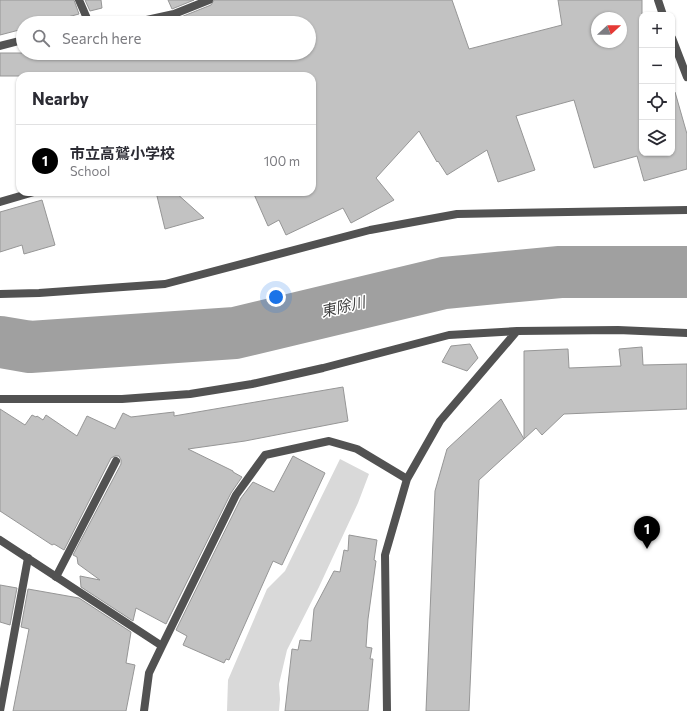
<!DOCTYPE html>
<meta charset="utf-8">
<style>
:root{--surface:#fff;--page:#f7f7f7;--text:#2b2b33;--muted:#7c7c81;--line:#e1e1e2;--accent:#000}
body{margin:0;font-family:Commissioner,"Noto Sans JP",sans-serif;background:var(--page);color:var(--text)}
.controls{position:absolute;right:12px;top:12px;display:grid;overflow:hidden;border-radius:8px;box-shadow:0 1px 3px #0004}
.controls button{width:36px;height:36px;display:grid;place-items:center;padding:0;border:0;border-bottom:1px solid var(--line);background:var(--surface);color:var(--text);font:20px sans-serif}
.compass{position:absolute;left:591px;top:12px;width:36px;height:36px;border-radius:50%;background:var(--surface);box-shadow:0 1px 3px #0004;rotate:69deg}
.you{position:absolute;left:276px;top:297px;width:14px;height:14px;margin:-10px;border:3px solid #fff;border-radius:50%;background:#1a73e8;box-shadow:0 0 0 6px #1a73e833}
.badge{display:grid;place-items:center;width:26px;height:26px;border-radius:50%;background:var(--accent);color:#fff;font-size:13px;font-weight:700}
.pin{position:absolute;translate:-50% -33px;filter:drop-shadow(0 1px 2px #0008)}
.pin::after{content:'';position:absolute;top:21px;width:14px;height:12px;background:inherit;clip-path:polygon(0 0,100% 0,50% 100%)}
.list{margin:0;padding:0;list-style:none}
h2{display:flex;justify-content:space-between;align-items:center;height:52px;margin:0;padding:0 16px;font-size:17px}
h2 small{font-size:13px;font-weight:400;color:var(--muted)}
.list li{display:grid;grid-template-columns:26px 1fr auto;gap:12px;align-items:center;box-sizing:border-box;height:72px;padding:0 16px;border-top:1px solid var(--line)}
.list b{display:block;font-size:15px;white-space:nowrap}
.list p{margin:0;font-size:13px;white-space:nowrap;color:var(--muted)}
.list em{font-size:13px;font-style:normal;color:var(--muted)}
.icon{flex:none;width:22px;height:22px;fill:none;stroke:currentColor;stroke-width:2;stroke-linecap:round;stroke-linejoin:round}
.map{position:relative;flex:none;width:687px;height:711px;overflow:hidden}
.search{position:absolute;background:var(--surface);box-shadow:0 1px 3px #0004;left:16px;top:16px;width:300px;height:44px;display:flex;align-items:center;gap:10px;box-sizing:border-box;padding:0 14px;border-radius:22px;color:var(--muted);font-size:15px}
.panel{position:absolute;background:var(--surface);box-shadow:0 1px 3px #0004;left:16px;top:72px;width:300px;height:124px;border-radius:12px}
.map>svg:first-child{display:block}
.green{fill:#d9d9d9}
.lines{fill:none;stroke-linecap:round;stroke-linejoin:round}
.river{stroke:#a0a0a0;stroke-width:52}
.building{fill:#c2c2c2;stroke:#969696;fill-rule:evenodd}
.lane{stroke:#525252;stroke-width:8}
.street{stroke:#525252;stroke-width:8}
.labels{text-anchor:middle;stroke-width:3;stroke-linejoin:round;paint-order:stroke}
.water-label{font-size:15px;font-style:italic;fill:#414141;stroke:#fff}
</style>
<div class="map">
<svg width="687" height="711" viewBox="0 0 687 711">
<rect width="100%" height="100%" fill="#fff"/>
<path class="green" d="M340,459L369,474L358,503L319,587L287,650L279,684L280,699L279,711H227L228,680L267,589L285,571Z"/>
<g class="lines">
<path class="river" d="M0,342L30,347L235,333L444,283L560,272H687"/>
</g>
<path class="building" d="M0,0H74L79,14L45,23H23V29L0,35Z
M85,0H101L102,8L90,11Z
M168,0H194L172,9Z
M214,0H452L469,49L562,25L558,0H642V153H672V93L675,92L687,134V169L644,181L637,156L594,168L574,100L516,116L535,170L498,182L487,150L447,175L438,161L437,162L419,131L376,178L394,200L351,223L343,208L286,235L279,220L268,226L253,192H312V76H0V53H309V23H178L176,19L211,5ZM597,18H621V42H597Z
M156,192H175L204,218L165,229Z
M42,200L55,245L24,254L22,245L0,252V212Z
M470,344L478,358L467,371L442,362L451,346Z
M642,347L643,365L687,364V409L564,414L542,435L536,428L479,480L469,711H426L435,491L447,449L501,399L524,439V351L568,349L569,368L621,366L619,349Z
M343,387L348,421L245,441L188,449L233,471V472L242,477L231,493L166,624L136,608L133,621L81,587L80,576L100,580L78,564L77,557L73,555L121,464V460L119,456H115L111,458L64,550L54,544L52,545L0,511V409L25,425L32,415L36,417L37,416L43,420L46,415L77,436L87,416L115,429L123,413L131,417L174,412V416Z
M293,456L325,473L282,565L273,561L229,660L226,659L224,663L183,645L187,636L176,630L241,498L253,482L274,492Z
M349,535L377,540L374,560L376,561L368,619L366,647L372,648L370,659H373L368,711H285L292,649L298,650L300,640L311,641L314,609L334,571L340,572L344,550L348,551Z
M0,585L17,588L10,625L0,622Z
M28,589L79,598L131,632L126,663L135,665L126,711H13L29,629L21,627Z"/>
<g class="lines">
<path class="lane" d="M79,0L89,23
M0,202L34,192
M56,577L116,461
M0,711L28,558"/>
<path class="street" d="M658,0L663,15
M133,23L174,14L209,0
M672,38L687,77
M0,46L23,40
M0,294L39,293L165,284L370,230L457,214L687,210
M0,399H122L190,394L252,384L323,368L449,335L517,331
M0,540L162,646
M144,711L149,673L162,646L236,495L265,455L329,441L357,449L407,479
M387,711L385,555L407,479L440,421L517,331L618,330L687,333"/>
</g>
<g class="labels">
<g class="water-label">
<text transform="translate(343 307) rotate(-13)" y="5">東除川</text>
</g>
</g>
</svg>
<div class="controls">
<button>+</button>
<button>−</button>
<button><svg class="icon" aria-label="locate" viewBox="0 0 24 24"><circle cx="12" cy="12" r="6"/><path d="M12 2v4M12 18v4M2 12h4M18 12h4"/></svg></button>
<button><svg class="icon" aria-label="layers" viewBox="0 0 24 24"><path d="M12 4l9 5-9 5-9-5zM3 14l9 5 9-5"/></svg></button>
</div>
<svg class="compass" viewBox="-18 -18 36 36"><path d="M0-13l5 13h-10z" fill="#e53935"/><path d="M0 13l5-13h-10z" fill="#7c7c81"/></svg>
<div class="you"></div>
<div class="pin badge" style="left:647px;top:549px">1</div>
<div class="search"><svg class="icon" aria-label="search" viewBox="0 0 24 24"><circle cx="10" cy="10" r="6"/><path d="M15 15l6 6"/></svg>Search here</div>
<section class="panel">
<h2>Nearby<small></small></h2>
<ul class="list">
<li><span class="badge">1</span><div><b>市立高鷲小学校</b><p>School</p></div><em>100 m</em></li>
</ul>
</section>
</div>
